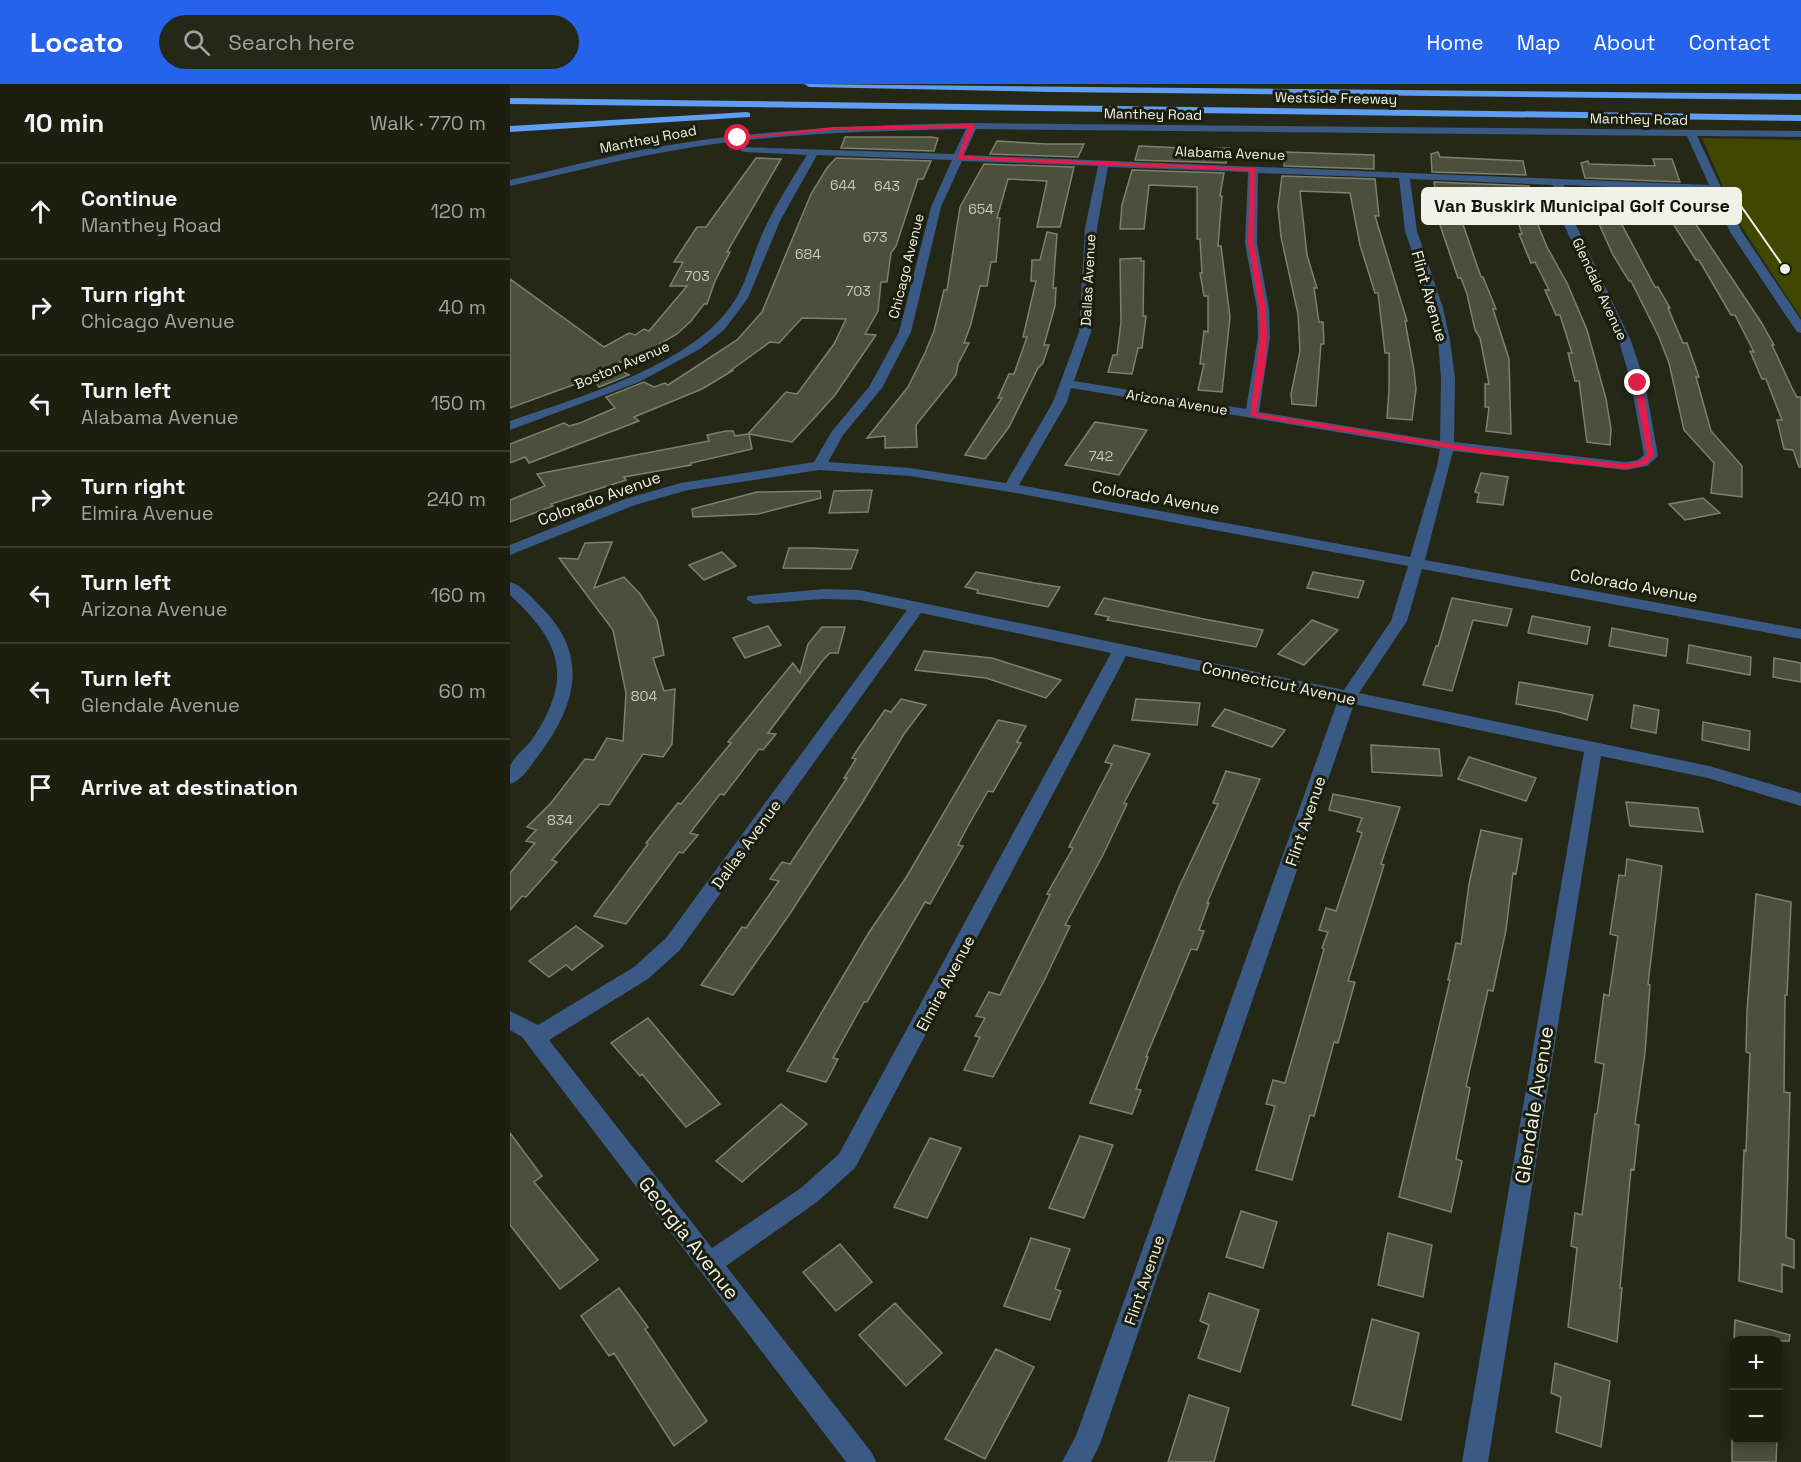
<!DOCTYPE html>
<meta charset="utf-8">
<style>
:root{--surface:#1c1e10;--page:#252719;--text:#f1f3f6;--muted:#a0a29f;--line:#3a3c30;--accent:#2563eb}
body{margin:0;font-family:"Space Grotesk",sans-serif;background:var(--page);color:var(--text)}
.controls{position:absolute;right:18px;bottom:18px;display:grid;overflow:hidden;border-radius:12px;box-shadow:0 3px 15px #0003}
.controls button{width:54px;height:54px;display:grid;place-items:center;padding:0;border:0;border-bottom:2px solid var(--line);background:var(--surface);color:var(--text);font:30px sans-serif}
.stop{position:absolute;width:18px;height:18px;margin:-14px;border:4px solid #e11d48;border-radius:50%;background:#fff}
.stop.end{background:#e11d48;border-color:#fff;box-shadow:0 2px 6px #0008}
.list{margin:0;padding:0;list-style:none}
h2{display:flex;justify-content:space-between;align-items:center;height:78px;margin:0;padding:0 24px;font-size:26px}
h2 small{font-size:20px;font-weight:400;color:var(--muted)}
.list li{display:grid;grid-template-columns:39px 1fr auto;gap:18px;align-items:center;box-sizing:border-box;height:96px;padding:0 24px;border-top:2px solid var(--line)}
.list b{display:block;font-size:22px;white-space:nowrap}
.list p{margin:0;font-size:20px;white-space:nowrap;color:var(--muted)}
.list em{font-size:20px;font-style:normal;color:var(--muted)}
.icon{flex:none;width:33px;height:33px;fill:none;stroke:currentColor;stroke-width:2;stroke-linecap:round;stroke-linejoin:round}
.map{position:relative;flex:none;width:1291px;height:1378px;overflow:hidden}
header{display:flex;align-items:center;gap:36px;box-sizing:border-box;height:84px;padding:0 30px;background:var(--accent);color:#fff}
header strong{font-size:28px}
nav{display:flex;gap:33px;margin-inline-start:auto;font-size:21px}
.search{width:420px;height:54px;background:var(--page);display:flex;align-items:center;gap:15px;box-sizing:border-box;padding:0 21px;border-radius:33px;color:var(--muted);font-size:22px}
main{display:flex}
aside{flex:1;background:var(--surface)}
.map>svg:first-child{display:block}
.green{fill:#404700}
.building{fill:#4c4f3c;stroke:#7d816c;stroke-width:1.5}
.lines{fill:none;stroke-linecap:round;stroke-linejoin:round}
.street{fill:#3a5985;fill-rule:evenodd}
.highway{fill:#609df5;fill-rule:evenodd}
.route{fill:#e11d48}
.labels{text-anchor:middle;stroke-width:6;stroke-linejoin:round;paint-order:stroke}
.far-street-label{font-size:14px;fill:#f0f2e7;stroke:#1c1e0d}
.number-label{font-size:14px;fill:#c7c9bc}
.street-label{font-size:16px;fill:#f0f2e7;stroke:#1c1e0d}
.near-street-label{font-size:20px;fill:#f0f2e7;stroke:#1c1e0d}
.leader{fill:none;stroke:#f0f2e7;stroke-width:2}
.callout-dot{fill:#f0f2e7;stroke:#1c1e0d;stroke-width:2}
.callout{fill:#f0f2e7;stroke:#f0f2e7;stroke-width:2}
.callout-label{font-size:18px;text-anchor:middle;font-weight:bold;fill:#111}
</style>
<header>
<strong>Locato</strong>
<div class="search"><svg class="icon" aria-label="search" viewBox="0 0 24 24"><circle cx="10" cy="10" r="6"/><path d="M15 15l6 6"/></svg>Search here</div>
<nav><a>Home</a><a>Map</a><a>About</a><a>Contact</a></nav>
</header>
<main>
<aside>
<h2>10 min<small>Walk · 770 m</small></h2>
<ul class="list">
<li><svg class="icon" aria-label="ahead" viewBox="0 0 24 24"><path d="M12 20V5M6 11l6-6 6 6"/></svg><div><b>Continue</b><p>Manthey Road</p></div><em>120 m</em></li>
<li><svg class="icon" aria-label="right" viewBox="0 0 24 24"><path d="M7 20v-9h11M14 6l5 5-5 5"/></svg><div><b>Turn right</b><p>Chicago Avenue</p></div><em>40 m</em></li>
<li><svg class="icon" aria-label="left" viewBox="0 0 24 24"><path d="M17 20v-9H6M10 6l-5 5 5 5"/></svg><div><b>Turn left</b><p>Alabama Avenue</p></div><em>150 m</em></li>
<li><svg class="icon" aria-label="right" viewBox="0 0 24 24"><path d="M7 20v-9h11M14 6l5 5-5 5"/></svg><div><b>Turn right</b><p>Elmira Avenue</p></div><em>240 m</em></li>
<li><svg class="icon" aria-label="left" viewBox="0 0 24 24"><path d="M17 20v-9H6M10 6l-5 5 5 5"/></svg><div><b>Turn left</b><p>Arizona Avenue</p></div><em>160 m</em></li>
<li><svg class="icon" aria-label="left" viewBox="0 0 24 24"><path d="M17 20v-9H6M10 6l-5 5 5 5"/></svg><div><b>Turn left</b><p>Glendale Avenue</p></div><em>60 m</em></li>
<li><svg class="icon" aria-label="arrive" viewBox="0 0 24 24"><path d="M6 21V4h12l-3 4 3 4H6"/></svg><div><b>Arrive at destination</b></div></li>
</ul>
</aside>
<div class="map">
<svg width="1291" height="1378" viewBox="0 0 1291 1378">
<rect width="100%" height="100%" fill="#252816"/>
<path class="green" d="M1192,54L1291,56V234L1228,137Z"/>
<path class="building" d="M335,53H421L428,54L424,67L331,64Z
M487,57L537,60H574L568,73L480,70Z
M629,62L694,65L719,64L716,79L625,76Z
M775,68L864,71V85L774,82Z
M928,68L930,73L1013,77L1016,91L922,88L921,70Z
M246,74L271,75L217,168H220L205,197L197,220H194L181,237L167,250L115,280L113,277L101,282L119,291L89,303L82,294L0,324V195L94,263L119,249L125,251L134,245L139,247L177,202H160L173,178H164L187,143H196Z
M326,74L421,77L413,95H408L386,162L381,169L377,198H371L368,227L355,250L366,251L325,311L306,332L282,358L239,350L242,365L181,379V381L114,393L116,396L41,420L43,422L0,438V416L35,402L27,390L199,357L197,351L216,347H223L225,352L238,350L276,308L287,310L324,260L336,235L292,234L269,259L260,258L220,287H222L192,305L124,333L129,337L19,379L15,373L0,379V360L54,339L59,342L70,339L105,324L96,313L134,298L144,303L155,299L158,301L227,256L252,228L301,110L317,84Z
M1143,75H1162L1170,98L1075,94L1071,79L1078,77L1079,80L1145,82Z
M474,80L564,83L550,143H527L537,97L498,95L487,134H490L486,178H481L477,202H470L461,240L454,259H459L448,280L446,291L406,341L407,363L375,364V352L357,354L398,303L415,269L424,247L434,206H437L450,123Z
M622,86L714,89L710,112H712L708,162H711L720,233L712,308L688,306L694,280H690L694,247L698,248V212H694L690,189H692L690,155H687V103L639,101L634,145H610L612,121Z
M772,92L865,95L869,132H865L897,237H895L904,286L906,305L902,336L877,334L879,306V269H875L868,209H865L850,161L840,109L790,107L797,171L807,204H804L809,238H813L814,260H811L806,322L782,320L781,310L790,267L788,230L771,153L768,123Z
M924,98L1019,102L1024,131L1037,163L1057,199L1077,246L1096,315L1101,345L1100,361L1077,358L1069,297H1065L1058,269H1062L1050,231H1046L1035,206H1039L1025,178L1021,179L1009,150H1012L1001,116L944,114L971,193H973L986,225H983L999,275L1001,350L976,347L979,323H975V300H979L970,254L965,246L957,210L951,194H948L930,141Z
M1078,104L1174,108L1185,139L1251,238L1264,261H1262L1282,304L1287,313H1291V383H1289L1283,366L1274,365L1267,336H1272L1256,295H1252L1240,267L1244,268L1225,231H1221L1189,176H1186L1152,122L1101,120L1145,203H1148L1160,224H1158L1173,259H1177L1189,293H1186L1201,347L1232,382V413L1201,409L1204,379L1174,346L1159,279L1148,251L1121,197H1119L1103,171L1085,131Z
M537,148L547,150L543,204H546L545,222L534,261H539L533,279L528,284L499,343L475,375L455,371L492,314H488L499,290H504L517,253H513L526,197H521L522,176H530Z
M631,174V177H634L633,232H636L632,264H628L622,290L598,288L603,271H607L611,238L610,175Z
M585,338L637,346L609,391L555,381Z
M971,389L998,393L993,421L967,418L969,409L965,408Z
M362,406L358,428L319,429L324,407Z
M310,407L311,414L248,430L183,433L182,425L247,408Z
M1193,414L1210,429L1175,436L1159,420Z
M102,458L84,504L114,493L130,510L147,536L154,571L143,574L154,607L165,605L162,660L153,673L133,670L99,721L90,720L42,776L47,778L16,813L12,812L0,826V789L25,759L16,757L26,746L17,743L41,719L75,675L84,676L97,654L113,657L116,609L103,546L49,474L68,475L75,459Z
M279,464H302L348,466L341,485L273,484Z
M212,468L226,482L194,496L179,481Z
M466,488L525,499L550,503L538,523L467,509L468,506L455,503Z
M803,488L824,492L854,497L848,514L797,504Z
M594,514L694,535L753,546L746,563L597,536L599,533L585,530Z
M942,514L1002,525L997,542L963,536L942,607L913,601L926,562H928Z
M1022,532L1080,543L1077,560L1018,549Z
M802,536L828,546L794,581L768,570Z
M258,542L271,561L235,574L223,554Z
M312,543H335L328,569H320L313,576L258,649L266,650L253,666L249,665L214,711L210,710L180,749L188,751L173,769L169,768L116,840L84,832L138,760L136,759L168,719L171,720L221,659L218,658L283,579L290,589L298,560Z
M1102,544L1158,555L1156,572L1099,562Z
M1179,561L1241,573L1240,591L1177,579Z
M414,567L482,574L551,596L536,614L476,594L405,586Z
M1264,574L1291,579V598L1263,593Z
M1009,598L1083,611L1077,636L1049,628L1006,620Z
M391,615L416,621L394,650L352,719L279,831L223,911L191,901L232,843L236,844L269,797L260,795L272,778L280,780L337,694H334L346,675L342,674L352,659L375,626L381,628Z
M626,615L690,619L687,641L622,636Z
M1124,621L1149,626L1146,649L1121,644Z
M715,625L775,646L762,663L702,642Z
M488,636L516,642L507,658L511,659L483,708L478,707L458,742L448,761L453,762L420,820L415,818L357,918H354L323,974L328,975L316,998L277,987L358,850L397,792Z
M1193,638L1240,647L1239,666L1192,656Z
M604,661L640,670L614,719L617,720L593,771L555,841L560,842L534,897L483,993L454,986L470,953L465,952L475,934L466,932L479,908L490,911L540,811L537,810L563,764L559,763L602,680L595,678Z
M861,661L929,665L932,692L862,688Z
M959,673L1026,694L1016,717L948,695Z
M716,687L750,695L697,819H699L689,846L694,847L687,866L681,865L636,973H638L626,1005L631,1006L622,1030L580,1019L669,803L708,720L703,719Z
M823,710L890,723L871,780L874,781L838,897L845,898L828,959L824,958L804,1032L800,1031L782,1096L746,1086L765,1022L756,1020L763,996L775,999L814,865L812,864L818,848L809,846L816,824L826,827L852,749L847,747L852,734L819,726Z
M1116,718L1188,724L1193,748L1120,742Z
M971,746L1012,755L1006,790L1003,789L996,846L983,907L978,906L956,1002L960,1004L946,1075L952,1077L941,1128L889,1113L940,896H938L946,859L951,860L959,800Z
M1117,775L1152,782L1138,900L1140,901L1135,969L1125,1040L1129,1041L1124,1086L1121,1085L1110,1204H1112L1107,1258L1058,1243L1067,1164L1061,1162L1065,1129L1072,1131L1085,1030H1087L1094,980L1085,978L1094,910L1099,912L1108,852L1100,850L1109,791L1115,792Z
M1246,810L1281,818L1277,911H1275L1274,1008L1280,1009L1276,1153L1284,1156V1184L1272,1180V1208L1229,1197L1234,1066L1236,1067L1240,969L1236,968L1237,927Z
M66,842L93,862L62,886L56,881L39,893L19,877Z
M138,934L210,1020L176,1043L132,990L130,992L101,959Z
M271,1020L297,1040L232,1098L206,1077Z
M0,1049L32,1092L24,1098L88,1176L50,1205L0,1141Z
M570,1052L603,1061L574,1134L539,1124Z
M420,1054L451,1064L417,1134L384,1123Z
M731,1127L767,1138L753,1184L716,1173Z
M878,1149L922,1161L913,1213L868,1201Z
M521,1154L560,1165L545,1205L551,1207L540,1236L494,1222Z
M330,1160L362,1198L326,1227L293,1188Z
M109,1204L138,1243L135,1245L197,1337L164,1362L104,1269L99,1272L71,1232Z
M699,1209L749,1226L730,1288L688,1274L699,1241L690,1237Z
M385,1219L432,1269L396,1302L349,1251Z
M862,1235L909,1249L891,1336L842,1321Z
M1225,1236L1280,1251L1279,1257H1224Z
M486,1265L524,1283L475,1375L435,1355Z
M1045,1279L1100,1297L1091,1363L1046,1348L1051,1313L1041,1309Z
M679,1311L719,1324L704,1378H658Z
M1222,1356H1267L1266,1378H1222Z"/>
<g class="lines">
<path class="street" d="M462,39L1291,47V53L1187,52L1232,148L1291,236V249L1287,248L1220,148L1202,107L1054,101L1064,137L1121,257L1135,299L1148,372L1137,382L1116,386L943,367L915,476L1291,545V555L912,485L897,537L849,609L1199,682L1291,709V722L1198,694L1091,672L978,1378H952L1074,668L844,620L590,1360L581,1378H552L566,1352L828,616L616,572L345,1084L307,1118L216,1182L362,1369L366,1378H336L12,953L0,946V927L28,941L124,883L156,854L397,526L349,516L314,515L244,520L236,515L238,512L314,505L349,506L834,606L881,537L898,482L500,408L400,392L309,386L178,406L125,421L0,471V461L115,415L171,399L304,378L322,347L359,303L389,248L421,123L442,76L307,71L270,137L238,214L214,246L190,265L129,298L0,346V337C68,313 178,283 221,222C237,200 242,171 254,146C266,120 282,95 297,71L235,68L231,67V63L444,70L456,45C363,47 270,49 178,64C119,73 59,89 0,102V96C59,83 119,66 179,58C273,44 367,41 462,39ZM466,45L1177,52L1199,101L454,71ZM452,77L588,82L575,144L569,248L543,318L496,399L400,384L318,378L333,351L372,304L401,248L431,123ZM598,83L738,88L735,159L747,225L748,253L736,325L564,297L581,248L587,144ZM748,89L889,94L895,147L921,224L928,256L931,294L930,357L749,328L760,253L759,225L747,159ZM900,95L1043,101L1052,137L1109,257L1121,299L1134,371L1128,376L1116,378L944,358L945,294L940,256L933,224L907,147ZM561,304L930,365L927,382L900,473L509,401L557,318ZM411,529L601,569L329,1070L291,1104L202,1164L39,956L138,895L170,866Z
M0,498C12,501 23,515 32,524C80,572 66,622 28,672C21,681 12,697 0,700C0,695 0,686 0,682C4,673 15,664 21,657C64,595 52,559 0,511Z"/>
<path class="highway" d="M294,0L1291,10V16L541,8L299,3Z
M0,14L1291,31V37L0,20Z
M237,28L240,29V33L0,48V42Z"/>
</g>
<path class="route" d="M462,40L465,42L452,72L745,84L744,159L756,225L757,253L756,277L746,329L974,365L1116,380L1130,377L1137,371L1124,299L1128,297L1132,299L1144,372L1135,381L1116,385L974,370L740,332L750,253L749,225L738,159L740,87L447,75L458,44L323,46L228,55L225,54L323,43Z"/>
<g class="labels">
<g class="far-street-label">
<text transform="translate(826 14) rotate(1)" y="5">Westside Freeway</text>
<text transform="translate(643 30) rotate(1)" y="5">Manthey Road</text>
<text transform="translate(1129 35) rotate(1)" y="5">Manthey Road</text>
<text transform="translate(138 55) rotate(-11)" y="5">Manthey Road</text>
<text transform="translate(720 69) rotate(2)" y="5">Alabama Avenue</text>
<text transform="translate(396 182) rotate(-76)" y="5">Chicago Avenue</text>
<text transform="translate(578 196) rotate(-87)" y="5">Dallas Avenue</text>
<text transform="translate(1090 205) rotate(65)" y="5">Glendale Avenue</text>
<text transform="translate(112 281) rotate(-23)" y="5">Boston Avenue</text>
<text transform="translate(667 318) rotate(9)" y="5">Arizona Avenue</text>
</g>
<g class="number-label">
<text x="333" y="106">644</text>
<text x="377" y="107">643</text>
<text x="471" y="130">654</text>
<text x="365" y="158">673</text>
<text x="298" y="175">684</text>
<text x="187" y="197">703</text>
<text x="348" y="212">703</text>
<text x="591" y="377">742</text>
<text x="134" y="617">804</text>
<text x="50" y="741">834</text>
</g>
<g class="street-label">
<text transform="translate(920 212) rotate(74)" y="6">Flint Avenue</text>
<text transform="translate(646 413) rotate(10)" y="6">Colorado Avenue</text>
<text transform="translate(89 414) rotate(-20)" y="6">Colorado Avenue</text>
<text transform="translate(1124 501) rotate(10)" y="6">Colorado Avenue</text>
<text transform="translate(769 599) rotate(12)" y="6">Connecticut Avenue</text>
<text transform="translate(795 737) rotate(-71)" y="6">Flint Avenue</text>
<text transform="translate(236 760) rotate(-54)" y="6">Dallas Avenue</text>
<text transform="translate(435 899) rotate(-62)" y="6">Elmira Avenue</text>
<text transform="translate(634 1196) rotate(-71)" y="6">Flint Avenue</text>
</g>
<g class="near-street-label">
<text transform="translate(1024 1021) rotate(-81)" y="7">Glendale Avenue</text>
<text transform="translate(179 1154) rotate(52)" y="7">Georgia Avenue</text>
</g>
</g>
<path class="leader" d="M1275 185L1231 122"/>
<circle class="callout-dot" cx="1275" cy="185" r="6"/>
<rect class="callout" x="912" y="104" width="319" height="36" rx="6"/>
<g class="callout-label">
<text x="1072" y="128">Van Buskirk Municipal Golf Course</text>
</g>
</svg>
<div class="controls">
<button>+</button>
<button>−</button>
</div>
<div class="stop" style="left:228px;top:54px"></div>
<div class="stop end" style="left:1128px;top:299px"></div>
</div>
</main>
